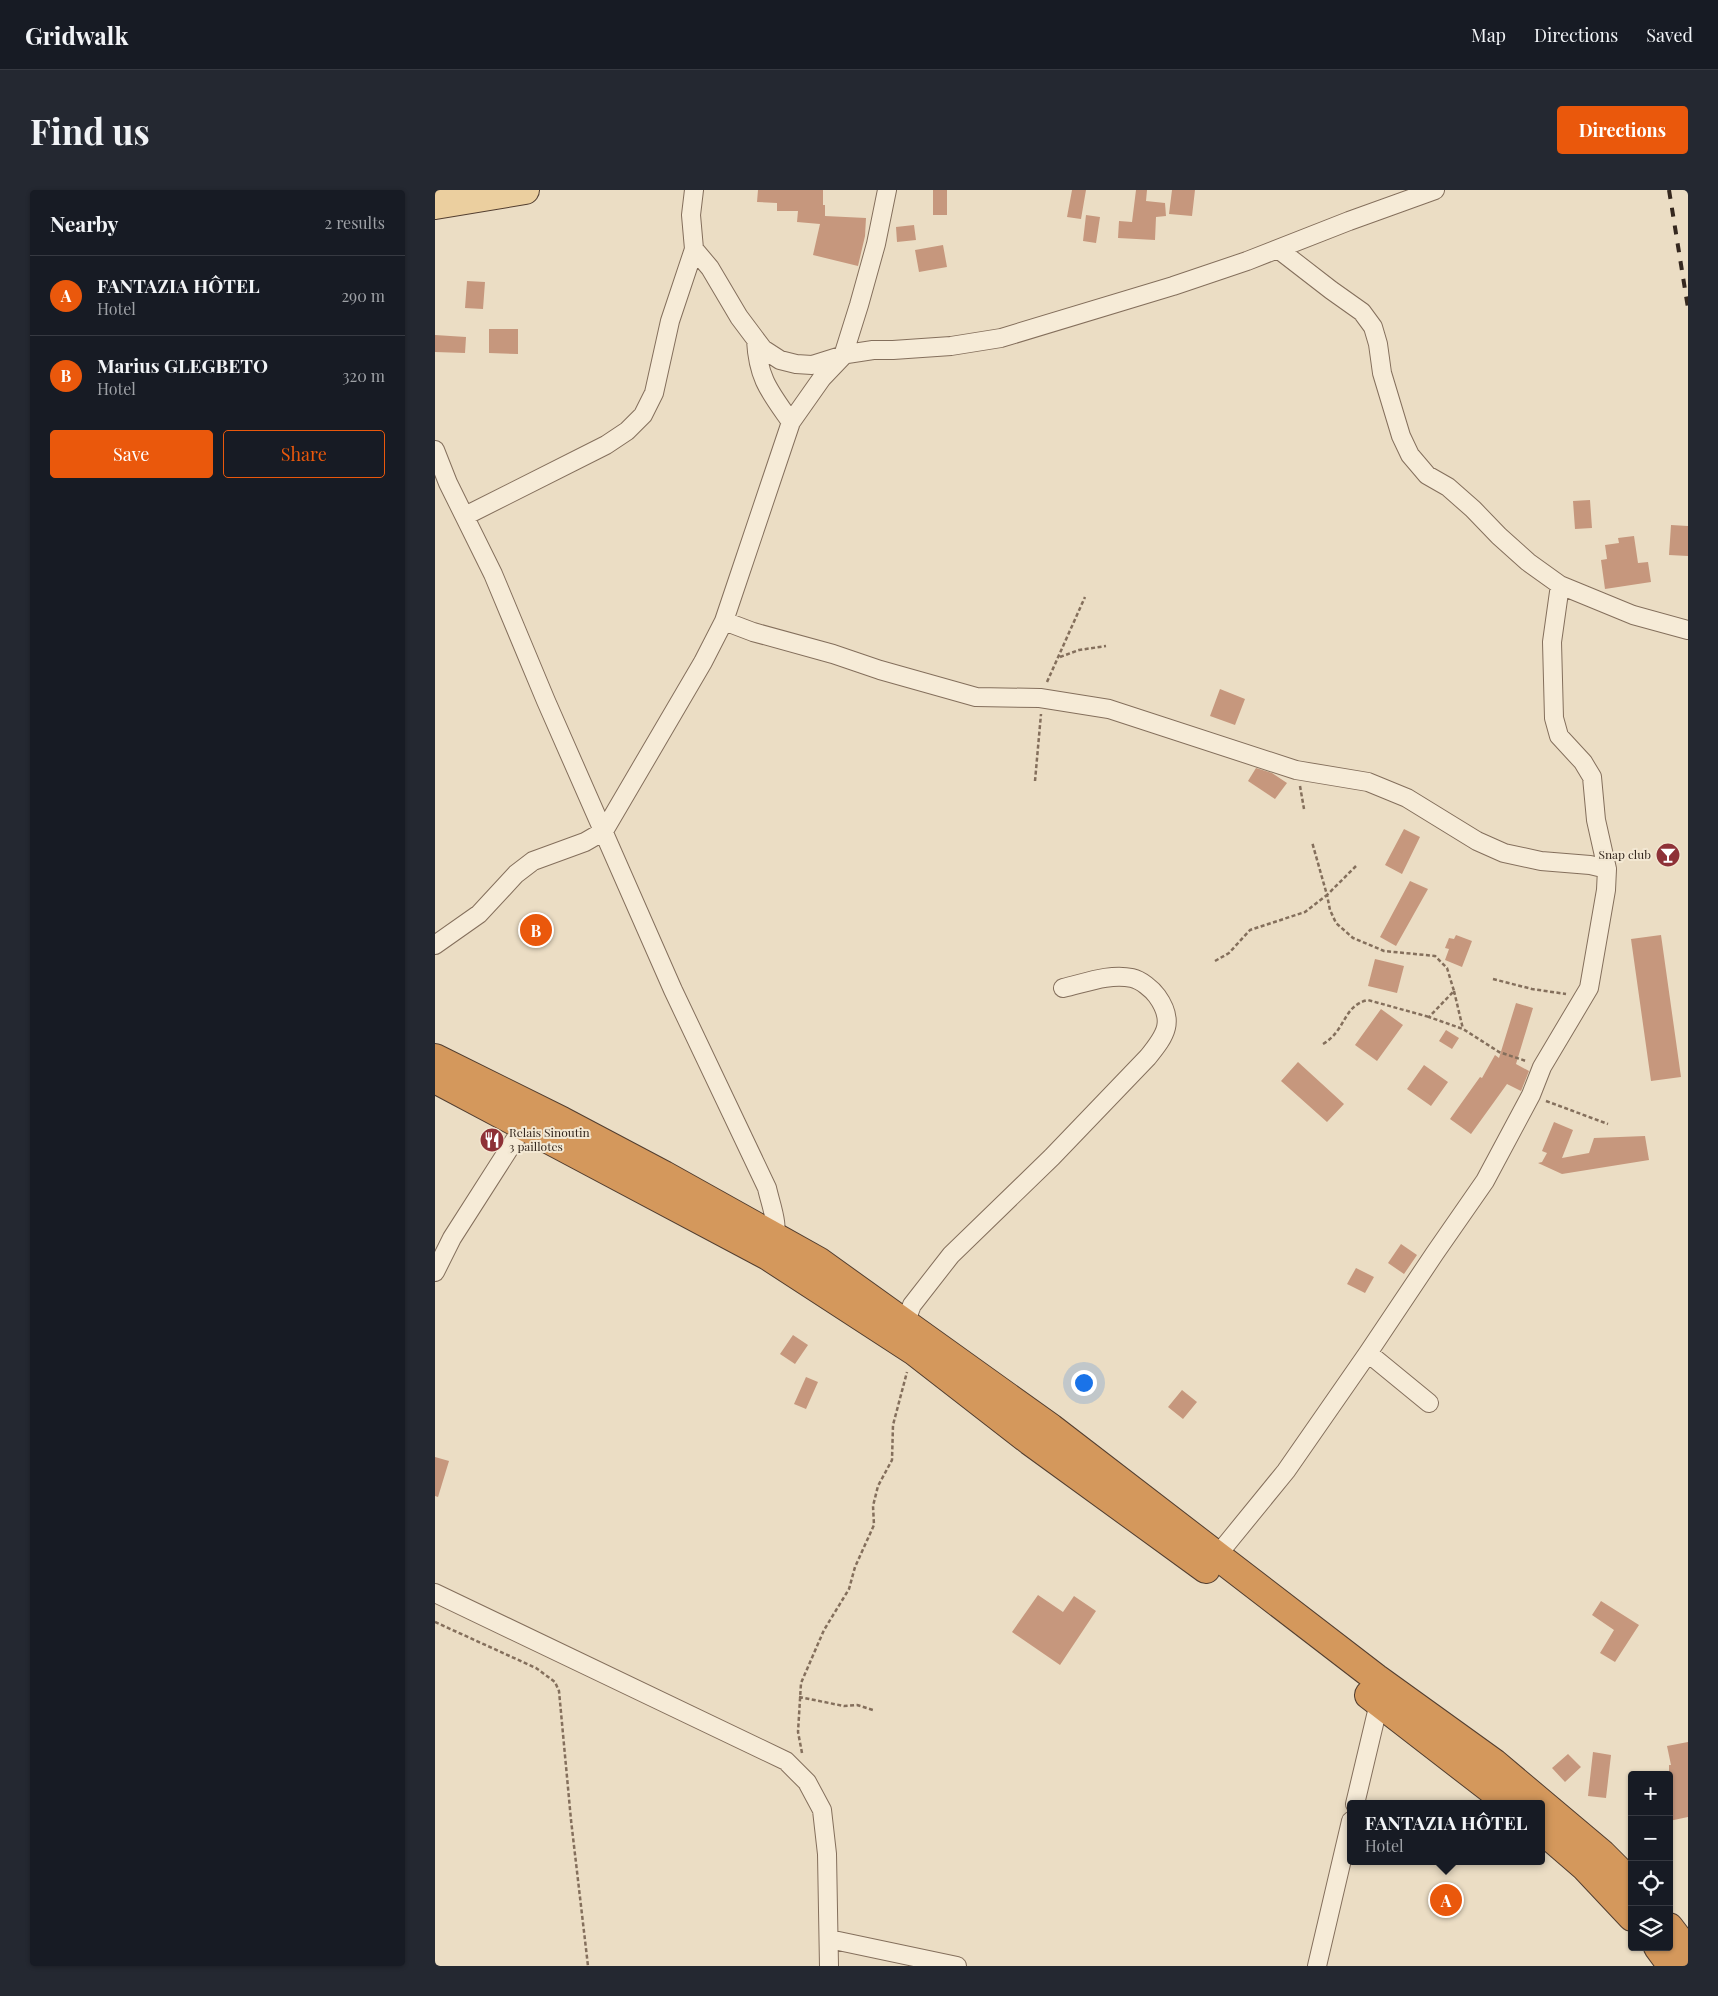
<!DOCTYPE html>
<meta charset="utf-8">
<style>
:root{--surface:#171b24;--page:#242831;--text:#f1f3f6;--muted:#9ea1a6;--line:#363941;--accent:#ea580c}
body{margin:0;font-family:"Playfair Display",serif;background:var(--page);color:var(--text)}
.controls{position:absolute;right:15px;bottom:15px;display:grid;overflow:hidden;border-radius:5px;box-shadow:0 1px 4px #0004}
.controls button{width:45px;height:45px;display:grid;place-items:center;padding:0;border:0;border-bottom:1px solid var(--line);background:var(--surface);color:var(--text);font:25px sans-serif}
.you{position:absolute;left:648px;top:1192px;width:18px;height:18px;margin:-12px;border:4px solid #fff;border-radius:50%;background:#1a73e8;box-shadow:0 0 0 8px #1a73e833}
.badge{display:grid;place-items:center;width:32px;height:32px;border-radius:50%;background:var(--accent);color:#fff;font-size:16px;font-weight:700}
.pin{position:absolute;translate:-50% -50%;border:2px solid #fff;box-shadow:0 1px 5px #0006}
.popup{position:absolute;left:912px;top:1610px;width:198px;height:65px;box-sizing:border-box;display:grid;place-content:center;border-radius:5px;background:var(--surface);filter:drop-shadow(0 1px 4px #0005);font-size:16px;white-space:nowrap;color:var(--muted)}
.popup b{font-size:19px;color:var(--text)}
.popup::after{content:'';position:absolute;left:50%;top:100%;margin-left:-10px;border:10px solid transparent;border-top-color:var(--surface)}
.list{margin:0;padding:0;list-style:none}
h2{display:flex;justify-content:space-between;align-items:center;height:65px;margin:0;padding:0 20px;font-size:21px}
h2 small{font-size:16px;font-weight:400;color:var(--muted)}
.list li{display:grid;grid-template-columns:32px 1fr auto;gap:15px;align-items:center;box-sizing:border-box;height:80px;padding:0 20px;border-top:1px solid var(--line)}
.list b{display:block;font-size:19px;white-space:nowrap}
.list p{margin:0;font-size:16px;white-space:nowrap;color:var(--muted)}
.list em{font-size:16px;font-style:normal;color:var(--muted)}
.actions{display:flex;gap:10px;padding:15px 20px}
.actions a{flex:1;padding:11px 0;border:1px solid var(--accent);border-radius:5px;text-align:center;font-size:18px;color:var(--accent)}
.actions .main{background:var(--accent);color:#fff}
.icon{flex:none;width:28px;height:28px;fill:none;stroke:currentColor;stroke-width:2;stroke-linecap:round;stroke-linejoin:round}
.map{position:relative;flex:none;width:1253px;height:1776px;overflow:hidden;border-radius:5px}
header{display:flex;align-items:center;gap:30px;box-sizing:border-box;height:70px;padding:0 25px;background:var(--surface);border-bottom:1px solid var(--line)}
header strong{font-size:24px}
nav{display:flex;gap:28px;margin-inline-start:auto;font-size:18px}
.intro{display:flex;align-items:center;justify-content:space-between;box-sizing:border-box;height:120px;padding:0 30px}
h1{margin:0;font-size:35px}
.button{padding:12px 22px;border-radius:5px;background:var(--accent);color:#fff;font-size:18px;font-weight:700}
main{display:flex;gap:30px;padding:0 30px}
aside{flex:1;background:var(--surface);border-radius:5px;box-shadow:0 1px 4px #0004}
.map>svg:first-child{display:block}
.building{fill:#c6977d}
.lines{fill:none;stroke-linecap:round;stroke-linejoin:round}
.street-casing{stroke:#846f5c;stroke-width:20}
.primary-casing{stroke:#523e30;stroke-width:30}
.highway-casing{stroke:#523e30;stroke-width:30}
.path{stroke:#846f5c;stroke-width:2.5;stroke-dasharray:4 2.5;stroke-linecap:butt}
.street{stroke:#f6ebd7;stroke-width:18}
.primary{stroke:#ebcf9f;stroke-width:28}
.highway{stroke:#d4985c;stroke-width:28}
.rail{stroke:#35281f;stroke-width:4;stroke-dasharray:9 9;stroke-linecap:butt}
.labels{text-anchor:middle;stroke-width:4;stroke-linejoin:round;paint-order:stroke}
.poi-label{font-size:12px;fill:#35281f;stroke:#f3e8d3;text-anchor:end}
</style>
<header>
<strong>Gridwalk</strong>
<nav><a>Map</a><a>Directions</a><a>Saved</a></nav>
</header>
<div class="intro"><h1>Find us</h1><a class="button">Directions</a></div>
<main>
<aside>
<h2>Nearby<small>2 results</small></h2>
<ul class="list">
<li><span class="badge">A</span><div><b>FANTAZIA HÔTEL</b><p>Hotel</p></div><em>290 m</em></li>
<li><span class="badge">B</span><div><b>Marius GLEGBETO</b><p>Hotel</p></div><em>320 m</em></li>
</ul>
<div class="actions"><a class="main">Save</a><a>Share</a></div>
</aside>
<div class="map">
<svg width="1253" height="1776" viewBox="0 0 1253 1776">
<rect width="100%" height="100%" fill="#ebddc4"/>
<path class="building" d="M323,0H388V15H390V26L431,28L430,46L423,76L378,65L385,34L362,32L363,21H342V13L322,12Z
M498,0H512V25H498Z
M637,0H651L646,29L632,27Z
M701,0H712L711,11L730,13L731,26L721,27L720,50L683,48L684,31L697,32Z
M737,0H760L757,26L734,24Z
M651,25L665,27L661,53L648,51Z
M479,35L481,50L462,52L461,37Z
M508,55L512,77L484,82L480,60Z
M32,91L50,92L48,119L30,118Z
M54,139H83V164L54,163Z
M0,145L31,147L30,163L0,162Z
M1155,310L1157,338L1140,339L1138,311Z
M1236,335L1253,336V366L1234,365Z
M1199,346L1203,373L1213,372L1216,392L1170,399L1166,370L1172,369L1170,355L1184,353L1183,348Z
M785,499L810,509L800,535L775,526Z
M821,578L837,583L852,593L840,609L813,591Z
M969,639L985,647L967,684L950,675Z
M975,691L993,699L961,756L945,747Z
M1021,745L1037,751L1027,777L1010,770L1014,759L1010,758L1014,748L1019,749Z
M1226,745L1246,887L1216,891L1196,749Z
M940,769L969,776L962,803L933,796Z
M1081,813L1098,818L1081,874L1094,881L1086,901L1072,894L1036,944L1015,929L1045,887L1047,888L1060,865L1064,868Z
M946,819L968,835L942,871L920,855Z
M1011,840L1024,848L1017,859L1004,851Z
M863,872L909,914L892,932L846,891Z
M989,875L1013,892L996,916L972,899Z
M1119,932L1138,940L1127,968L1154,963L1159,948L1210,946L1214,970L1127,984L1103,973L1107,972L1112,963L1107,961Z
M966,1054L982,1065L969,1084L953,1073Z
M921,1078L939,1087L930,1103L912,1094Z
M358,1145L373,1155L360,1174L345,1164Z
M371,1187L383,1192L371,1219L359,1214Z
M747,1200L762,1212L748,1229L733,1217Z
M0,1267L14,1271L3,1307L0,1306Z
M603,1405L628,1422L639,1406L661,1421L625,1475L577,1442Z
M1166,1411L1204,1435L1180,1472L1165,1463L1179,1440L1157,1425Z
M1253,1552V1627L1234,1631V1575H1236L1232,1556Z
M1158,1562L1176,1565L1171,1608L1153,1606Z
M1133,1564L1146,1577L1130,1592L1117,1578Z"/>
<g class="lines">
<defs>
<path id="street" d="M259,59L275,78L304,127L328,159L345,170L361,174L377,175L412,164L438,160H458L516,156L566,148L738,96L812,71L914,31L1000,0
M843,59L896,100L927,122L938,137L943,154L947,183L966,246L975,265L992,285L1013,297L1038,319L1064,346L1093,372L1125,395L1198,425L1253,440
M321,150C323,189 335,202 356,232
M0,260L13,293L58,384L111,511L238,800L332,998C336,1016 345,1036 338,1054
M30,326L171,255L192,241L208,225L219,203L235,131L259,59L256,25L259,0
M289,431L318,442L398,464L445,480L541,507L605,508L674,519L861,580L933,592L972,608L1042,651L1069,663L1106,671L1155,675L1172,679
M0,755L44,724L81,684L98,671L150,652L169,641L268,472L289,431L356,232L387,188L408,166L424,115L441,54L452,0
M0,1082L17,1048L88,937
M470,1133L477,1115L516,1065L617,967L713,867C731,845 740,831 722,806C717,799 706,790 697,788C675,783 650,793 628,798
M933,1163L994,1213
M776,1373L851,1281L933,1163L1000,1063L1050,991L1096,905L1107,877L1154,798L1171,700L1172,679L1161,630L1157,587L1148,572L1124,546L1119,528L1117,452L1125,395
M0,1403L351,1571L372,1592L387,1620L392,1664L394,1776
M920,1614L944,1513
M394,1749L522,1776
M882,1776L916,1631"/>
<path id="primary" d="M0,15L90,0"/>
<path id="highway" d="M0,868L127,931L229,985L383,1071L616,1238L941,1488L1059,1573L1167,1664L1197,1694
M0,889L333,1066L479,1161L595,1251L771,1379
M934,1505L1075,1614
M1106,1639L1150,1677L1197,1727
M1234,1737L1253,1762
M1223,1757L1237,1776"/>
</defs>
<use href="#street" class="street-casing"/>
<use href="#primary" class="primary-casing"/>
<use href="#highway" class="highway-casing"/>
<path class="path" d="M625,467L644,460L671,456
M612,492L650,407
M600,591L606,524
M865,596L869,619
M921,676L892,705L895,720L901,733L918,748L949,761L1000,766L1012,778L1019,801L994,827L1028,839L1064,862L1091,871
M780,771L794,763L815,740L870,722L892,705L877,652
M1058,789L1097,799L1131,804
M1019,801L1028,839
M888,854C911,841 908,815 933,810L994,827
M1111,911L1173,934
M0,1432L101,1478L120,1492L124,1501L136,1630L153,1776
M364,1507L409,1516L422,1515L438,1520
M367,1563L363,1542L366,1493L389,1440L414,1399L420,1377L439,1335L438,1316L443,1296L457,1270L458,1235L472,1182"/>
<use href="#street" class="street"/>
<use href="#primary" class="primary"/>
<use href="#highway" class="highway"/>
<path class="rail" d="M1234,0L1253,118"/>
</g>
<defs>
<symbol id="bar-disc" viewBox="-11 -11 22 22"><circle r="9.5" fill="#8e3137" stroke="#f3e8d3"/><path d="M-6-5H6L.8 .8V4.5H3.5V6h-7V4.5H-.8V.8Z" fill="#fff"/></symbol>
<symbol id="restaurant-disc" viewBox="-11 -11 22 22"><circle r="9.5" fill="#8e3137" stroke="#f3e8d3"/><path d="M-5-6h1v4h1v-4h1v4h1v-4h1v5L-1.5 .5V6h-2V.5L-5-1ZM5-6V6H3V1.5H1.5Q1.5-4 5-6Z" fill="#fff"/></symbol>
</defs>
<g fill-rule="evenodd">
<use href="#bar-disc" x="1219" y="651" width="28" height="28"/>
<use href="#restaurant-disc" x="43" y="936" width="28" height="28"/>
</g>
<g class="labels">
<g class="poi-label">
<text x="1216" y="669">Snap club</text>
<text x="74" y="947" text-anchor="start">Relais Sinoutin<tspan x="74" dy="14">3 paillotes</tspan></text>
</g>
</g>
</svg>
<div class="controls">
<button>+</button>
<button>−</button>
<button><svg class="icon" aria-label="locate" viewBox="0 0 24 24"><circle cx="12" cy="12" r="6"/><path d="M12 2v4M12 18v4M2 12h4M18 12h4"/></svg></button>
<button><svg class="icon" aria-label="layers" viewBox="0 0 24 24"><path d="M12 4l9 5-9 5-9-5zM3 14l9 5 9-5"/></svg></button>
</div>
<div class="you"></div>
<div class="pin badge" style="left:1011px;top:1710px">A</div>
<div class="popup"><b>FANTAZIA HÔTEL</b>Hotel</div>
<div class="pin badge" style="left:101px;top:740px">B</div>
</div>
</main>
